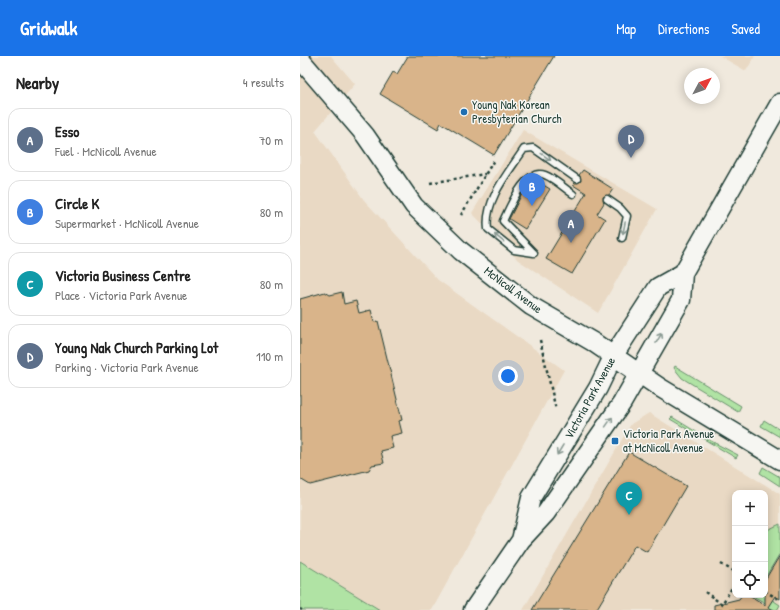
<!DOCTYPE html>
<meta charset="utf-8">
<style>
:root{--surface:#fff;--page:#f6f6f6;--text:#222;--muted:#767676;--line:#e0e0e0;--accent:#1a73e8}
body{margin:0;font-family:"Patrick Hand",sans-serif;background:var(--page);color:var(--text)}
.controls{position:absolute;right:12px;bottom:12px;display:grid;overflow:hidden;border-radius:8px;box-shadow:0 2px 10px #0003}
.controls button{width:36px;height:36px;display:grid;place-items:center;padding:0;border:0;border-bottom:1px solid var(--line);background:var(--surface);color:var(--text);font:20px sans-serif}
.compass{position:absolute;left:384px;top:12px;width:36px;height:36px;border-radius:50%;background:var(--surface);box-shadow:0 2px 10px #0003;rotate:49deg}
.you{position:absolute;left:208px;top:320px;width:14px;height:14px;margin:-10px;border:3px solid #fff;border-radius:50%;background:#1a73e8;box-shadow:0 0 0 6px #1a73e833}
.badge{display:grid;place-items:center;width:26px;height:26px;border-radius:50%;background:var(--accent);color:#fff;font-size:13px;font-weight:700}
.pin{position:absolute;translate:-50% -33px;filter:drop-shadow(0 1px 2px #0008)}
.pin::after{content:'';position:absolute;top:21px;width:14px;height:12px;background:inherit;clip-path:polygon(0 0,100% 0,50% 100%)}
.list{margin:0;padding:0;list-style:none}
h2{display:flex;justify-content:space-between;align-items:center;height:52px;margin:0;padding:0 16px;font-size:17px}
h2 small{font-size:13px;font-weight:400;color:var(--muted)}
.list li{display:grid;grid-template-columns:26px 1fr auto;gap:12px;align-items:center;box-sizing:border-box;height:64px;margin:0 8px 8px;padding:0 8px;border:1px solid var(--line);border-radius:12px}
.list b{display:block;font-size:15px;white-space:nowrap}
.list p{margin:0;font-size:13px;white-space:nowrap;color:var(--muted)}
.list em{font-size:13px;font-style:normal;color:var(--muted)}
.icon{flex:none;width:22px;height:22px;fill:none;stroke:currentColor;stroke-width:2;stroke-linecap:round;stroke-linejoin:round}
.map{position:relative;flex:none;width:480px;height:554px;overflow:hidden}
header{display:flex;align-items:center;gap:24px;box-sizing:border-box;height:56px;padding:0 20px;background:var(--accent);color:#fff}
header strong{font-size:19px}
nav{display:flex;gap:22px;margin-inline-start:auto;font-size:14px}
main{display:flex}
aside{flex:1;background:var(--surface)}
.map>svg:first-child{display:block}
.built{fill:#e9d9c4;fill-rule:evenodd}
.green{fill:#b0e3a4;stroke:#68906c}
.building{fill:#d9b48a;stroke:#1f3d34}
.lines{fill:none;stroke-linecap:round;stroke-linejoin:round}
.lane-casing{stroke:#1f3d34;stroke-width:9}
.secondary-casing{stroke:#1f3d34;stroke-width:21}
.path{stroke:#1f3d34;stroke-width:2.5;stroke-dasharray:3 3;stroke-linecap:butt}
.lane{stroke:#f6f6f2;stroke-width:6}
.secondary{stroke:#f6f6f2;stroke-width:18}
.oneway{stroke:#8a9a93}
.poi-dot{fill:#1f6fb2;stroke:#f6f6f2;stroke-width:1.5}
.labels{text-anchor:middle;stroke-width:3;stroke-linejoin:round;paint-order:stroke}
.poi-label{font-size:12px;fill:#1f3d34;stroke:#f6f6f2;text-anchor:start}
.street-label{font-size:12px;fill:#1f3d34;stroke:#f6f6f2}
</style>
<header>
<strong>Gridwalk</strong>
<nav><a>Map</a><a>Directions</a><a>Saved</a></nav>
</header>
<main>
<aside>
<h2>Nearby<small>4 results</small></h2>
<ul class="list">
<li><span class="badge" style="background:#5c6f8a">A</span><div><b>Esso</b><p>Fuel · McNicoll Avenue</p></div><em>70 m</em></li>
<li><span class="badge" style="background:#3f7fe0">B</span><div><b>Circle K</b><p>Supermarket · McNicoll Avenue</p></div><em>80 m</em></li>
<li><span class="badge" style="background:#0f9aa8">C</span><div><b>Victoria Business Centre</b><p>Place · Victoria Park Avenue</p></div><em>80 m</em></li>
<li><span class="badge" style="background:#5c6f8a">D</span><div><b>Young Nak Church Parking Lot</b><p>Parking · Victoria Park Avenue</p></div><em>110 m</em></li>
</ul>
</aside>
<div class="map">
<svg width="480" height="554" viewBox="0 0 480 554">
<rect width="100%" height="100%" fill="#f0e9dd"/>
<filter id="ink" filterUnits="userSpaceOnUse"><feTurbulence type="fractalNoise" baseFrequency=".025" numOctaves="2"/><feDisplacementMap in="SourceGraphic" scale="8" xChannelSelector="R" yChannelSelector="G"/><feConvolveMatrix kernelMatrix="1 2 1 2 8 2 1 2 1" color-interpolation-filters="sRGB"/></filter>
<g filter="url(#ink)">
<path class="built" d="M0,0H31L55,28L15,75L64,144L138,224L264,314L132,554H80L0,505Z
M420,0H455L446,15Z
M223,74L357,153L298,257L218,204L172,157Z
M349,357L480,438V554H223L331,368ZM435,437H465V539H435Z"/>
<path class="green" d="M375,310L441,350L438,356L382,322L374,312Z
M372,361L411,385L438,399L436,402L370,363Z
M464,364L480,374V381L461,370Z
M463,411L480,421V430L460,417Z
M480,468V497L465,522V475Z
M0,505L80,554H0Z
M451,539H465L480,549L477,554H466L469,549Z"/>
<path class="building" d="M108,0H254L194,99L141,67L138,73L80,38L93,16L97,18Z
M283,114L313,133L309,139L303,141L304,147L297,158L305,163L272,218L246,203L286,137L273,129L275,127L281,125L279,119Z
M235,124L250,133L225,173L209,163L223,136Z
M25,236L30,239L42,236L44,248L56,245L59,257L71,254L74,266L78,265L102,364L99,365L102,377L90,380L93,392L81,395L84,407L72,409L69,414L10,429L0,423V243Z
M329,396L386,430L347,496L335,489L296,554H232Z
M480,499V543L475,540L468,551L474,554H414V549L439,543L442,539H449L465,549V524Z"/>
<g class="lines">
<defs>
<path id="lane" d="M307,143L320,152L327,160L322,182
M234,197L214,194L188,173C184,144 209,116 224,93L233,92L277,123
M234,197L203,165C210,151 225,111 245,119C255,123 264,132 273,138"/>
<path id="secondary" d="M0,3L65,79L114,150L161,195L231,250L293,286L359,331L480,404
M221,484L231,442L298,332L314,299L358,231L383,217
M173,554L221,484L246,457L322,347L381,244L383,217L480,47"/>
</defs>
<use href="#lane" class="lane-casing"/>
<use href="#secondary" class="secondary-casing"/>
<path class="path" d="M130,127L185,118
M161,159L194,104
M240,284L256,354
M421,508L435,516
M465,535L480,544
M405,536L422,548L435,527
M0,553L2,554"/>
<use href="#lane" class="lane"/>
<use href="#secondary" class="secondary"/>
</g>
<defs><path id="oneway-shaft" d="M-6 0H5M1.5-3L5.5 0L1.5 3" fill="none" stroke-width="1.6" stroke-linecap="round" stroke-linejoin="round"/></defs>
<g class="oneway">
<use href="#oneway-shaft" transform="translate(246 101) rotate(36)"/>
<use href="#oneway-shaft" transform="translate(324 172) rotate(101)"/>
<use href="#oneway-shaft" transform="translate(199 182) rotate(-141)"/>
<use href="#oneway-shaft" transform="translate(359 282) rotate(-60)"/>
<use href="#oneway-shaft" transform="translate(309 366) rotate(-55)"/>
<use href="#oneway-shaft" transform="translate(260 394) rotate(121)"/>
</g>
</g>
<g class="poi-dot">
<circle cx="164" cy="56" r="4"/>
<rect x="311" y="381" width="8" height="8" rx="2"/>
</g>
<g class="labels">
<g class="poi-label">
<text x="172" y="53">Young Nak Korean<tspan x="172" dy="14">Presbyterian Church</tspan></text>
<text x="323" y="382">Victoria Park Avenue<tspan x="323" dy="14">at McNicoll Avenue</tspan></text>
</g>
<g class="street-label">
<text transform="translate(213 234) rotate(37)" y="4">McNicoll Avenue</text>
<text transform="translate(290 342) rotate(-61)" y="4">Victoria Park Avenue</text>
</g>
</g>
</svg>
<div class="controls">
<button>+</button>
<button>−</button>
<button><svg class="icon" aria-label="locate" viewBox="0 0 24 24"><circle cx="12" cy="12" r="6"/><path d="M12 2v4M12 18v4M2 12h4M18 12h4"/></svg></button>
</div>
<svg class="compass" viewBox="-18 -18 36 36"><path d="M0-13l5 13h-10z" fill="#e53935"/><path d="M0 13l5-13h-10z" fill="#767676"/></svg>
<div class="you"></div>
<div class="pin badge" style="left:271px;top:187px;background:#5c6f8a">A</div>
<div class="pin badge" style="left:232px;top:150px;background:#3f7fe0">B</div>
<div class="pin badge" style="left:329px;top:459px;background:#0f9aa8">C</div>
<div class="pin badge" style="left:331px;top:102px;background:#5c6f8a">D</div>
</div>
</main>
